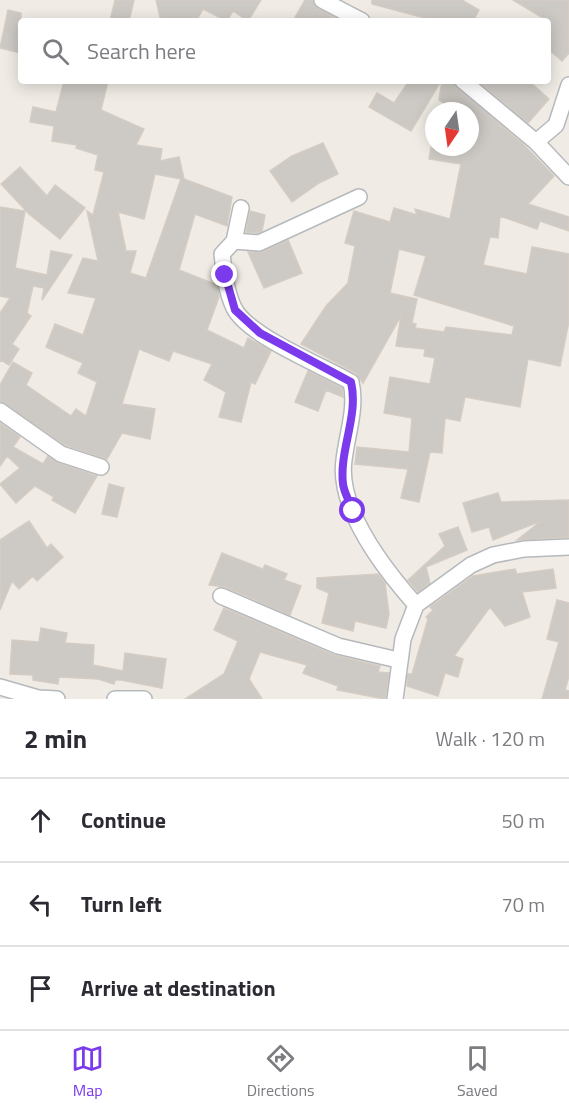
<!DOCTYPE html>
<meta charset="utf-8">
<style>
:root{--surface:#fff;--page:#f7f7f7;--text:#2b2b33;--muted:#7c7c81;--line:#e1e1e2;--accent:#7c3aed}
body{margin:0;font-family:"Titillium Web",sans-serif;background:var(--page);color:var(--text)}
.compass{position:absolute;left:425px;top:102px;width:54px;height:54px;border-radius:50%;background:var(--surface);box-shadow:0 3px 15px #0003;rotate:193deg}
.stop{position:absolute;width:18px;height:18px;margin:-14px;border:4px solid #7c3aed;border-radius:50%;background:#fff}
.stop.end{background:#7c3aed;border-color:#fff;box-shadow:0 2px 6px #0008}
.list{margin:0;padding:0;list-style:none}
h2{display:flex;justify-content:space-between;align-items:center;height:78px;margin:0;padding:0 24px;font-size:26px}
h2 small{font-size:20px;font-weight:400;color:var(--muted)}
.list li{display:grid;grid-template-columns:39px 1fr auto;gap:18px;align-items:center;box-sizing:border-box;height:84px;padding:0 24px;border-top:2px solid var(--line)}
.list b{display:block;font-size:22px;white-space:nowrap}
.list em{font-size:20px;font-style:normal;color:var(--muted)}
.icon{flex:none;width:33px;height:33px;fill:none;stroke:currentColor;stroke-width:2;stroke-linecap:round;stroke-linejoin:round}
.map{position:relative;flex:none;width:569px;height:699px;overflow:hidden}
.search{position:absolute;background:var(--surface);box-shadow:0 3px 15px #0003;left:18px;right:18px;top:18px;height:66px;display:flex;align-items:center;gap:15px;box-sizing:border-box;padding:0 21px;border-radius:6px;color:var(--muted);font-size:22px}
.sheet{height:330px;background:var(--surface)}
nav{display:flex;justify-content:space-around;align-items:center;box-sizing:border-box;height:84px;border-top:2px solid var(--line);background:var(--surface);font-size:16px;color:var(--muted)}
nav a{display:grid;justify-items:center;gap:3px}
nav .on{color:var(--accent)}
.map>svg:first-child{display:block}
.building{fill:#cdc9c4;stroke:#d5ccc3;stroke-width:1.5;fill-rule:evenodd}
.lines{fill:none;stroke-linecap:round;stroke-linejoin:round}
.street-casing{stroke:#b6b9bc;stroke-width:18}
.street{stroke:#fff;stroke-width:15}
.route{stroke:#7c3aed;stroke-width:8}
</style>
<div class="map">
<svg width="569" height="699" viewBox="0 0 569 699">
<rect width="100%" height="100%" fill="#f0ece5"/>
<path class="building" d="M115,0H134L129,21H110Z
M156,0H261L248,21L233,11L227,21L203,9L196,21H161Z
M305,0H312L317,8L335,18L333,21H293Z
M372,0H462L479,10L473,21H436L372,4Z
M513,0H569V53L562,61L548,49V21Z
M8,10L21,13V53L0,48Z
M64,81H108L101,110L144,129L136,145L162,149L160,161L179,157L184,179L232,197L227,226L195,214L179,270L217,285L219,297L207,330L244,348L248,338L271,351L255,384L251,382L241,422L219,417L226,392L204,380L212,364L173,351L169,361L139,349L122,404L155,409L150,439L122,433L107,459L65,445L0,401V385L13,362L32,373L26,385L71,416L76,409L86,416L97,382L78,373L83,363L46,347L55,324L83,335L96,298L68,293L83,258L98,261L87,211L93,215L104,172L95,170L98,155L76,148L77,145L52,141L54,126L30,122L33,107L56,112ZM155,174L181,179L146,278L130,273L136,251H126L118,212L144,219Z
M409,81H441L411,131L369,107L377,93L394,103Z
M442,81H453L457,88L523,144L554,176L528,204L569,217V231L540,221L537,229L500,216L498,238L490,237L483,265L527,274L532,247L569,254V321L560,366L528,359L520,407L465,397L460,421L445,418L442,453L430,452L419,502L401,498L408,469L355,464L357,447L409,452L412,418L384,413L390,377L430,384L435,358L424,356L425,349L396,346L401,316L363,383L356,373L301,344L326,306L348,283L355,246L345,243L354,211L390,222L394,208L417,215L415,209L450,219L461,164L429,159L431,147H470V111H456L439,100ZM399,249L426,256L414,295L514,326L512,335L446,327L444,332L415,328L416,324L412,323L417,299L390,293Z
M478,81H529L549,99L528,123Z
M323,143L338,174L319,183L292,202L270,171L292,156Z
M20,167L47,196L55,185L85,208L60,239L29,214L1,184Z
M0,207L25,211L15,268L47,275L51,251L72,255L42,300L44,288L33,286L27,313L31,316L12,344L19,349L9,365L1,360L0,362V313L10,298L0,296Z
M250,211L265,215L262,231L257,233L246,232Z
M288,240L302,273L264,288L248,252H263Z
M308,371L342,388L343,397L326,390L318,411L295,402Z
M0,423L20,437L13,447L43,464L48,456L58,463L97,476L75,513L52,500L54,497L35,486L16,503L0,484L20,468L7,456L0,466Z
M109,484L124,488L117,517L102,514Z
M498,493L501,502L569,500V537L517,540L541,521L493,540L489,527L472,532L463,503Z
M29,521L47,548L51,544L63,557L37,581L33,576L19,589L12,581L0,610V540Z
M458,527L467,550L426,567L430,583L418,592L408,580L445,546L439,534Z
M222,553L263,569L265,565L287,574L284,580L301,586L290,615L225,587L209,585Z
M515,569L517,574L553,569L556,588L522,592L530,617L505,626L490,607L454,656L463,659L458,677L445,673L438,696L407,686L408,674H412L428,619L426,617L433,610L430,607L473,576Z
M378,574L385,583L389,614L386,628L355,621L353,631L322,623L329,593L317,588V578Z
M557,600L569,603V676L565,690L569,691V699H542L559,642L547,639Z
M224,608L334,655L380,666L378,672L389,673L385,699L337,690L338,686L303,673L307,665L260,652L249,679L262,699H185L224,674L238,641L214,630Z
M41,628L67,633L65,643L94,645L93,665L123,671L125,653L166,659L162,688L121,680H115L114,684L98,679L59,677L58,684L33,680V675L10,674L12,640L39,642Z"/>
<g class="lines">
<defs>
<path id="street" d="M322,0L362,21
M463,81L536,142L569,177
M536,142L556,125L569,85
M241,208L234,241L222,254C224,272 226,291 234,308C248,336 323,366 351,382C357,408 347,434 344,460C337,509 385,570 416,605
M234,241L259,243L359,197
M0,411L61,454L101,467
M221,596L338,646L398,660
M0,687L38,698L57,699
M115,699H144
M395,699L403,639L416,605L471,565L493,555L524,549L569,547"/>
</defs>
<use href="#street" class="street-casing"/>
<use href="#street" class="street"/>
</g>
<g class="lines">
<path class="route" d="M225,275L235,310L260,333L351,382C359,416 339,450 343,484C344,493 350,502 353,511"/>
</g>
</svg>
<svg class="compass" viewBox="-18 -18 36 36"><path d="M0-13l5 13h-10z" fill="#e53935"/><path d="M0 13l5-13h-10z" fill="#7c7c81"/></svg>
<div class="stop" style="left:353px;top:511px"></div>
<div class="stop end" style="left:225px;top:275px"></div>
<div class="search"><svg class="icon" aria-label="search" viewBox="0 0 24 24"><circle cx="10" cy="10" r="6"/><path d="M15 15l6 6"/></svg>Search here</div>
</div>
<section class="sheet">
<h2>2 min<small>Walk · 120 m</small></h2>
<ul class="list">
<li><svg class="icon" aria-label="ahead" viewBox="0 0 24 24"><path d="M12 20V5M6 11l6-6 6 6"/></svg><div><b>Continue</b></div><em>50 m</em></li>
<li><svg class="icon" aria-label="left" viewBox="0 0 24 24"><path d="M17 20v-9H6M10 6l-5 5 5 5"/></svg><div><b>Turn left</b></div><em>70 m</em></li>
<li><svg class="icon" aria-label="arrive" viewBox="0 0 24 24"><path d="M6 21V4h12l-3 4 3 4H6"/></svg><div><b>Arrive at destination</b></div></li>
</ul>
</section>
<nav>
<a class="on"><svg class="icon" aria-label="map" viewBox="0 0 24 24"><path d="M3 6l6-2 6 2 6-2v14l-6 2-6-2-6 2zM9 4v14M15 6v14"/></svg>Map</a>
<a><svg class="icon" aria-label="directions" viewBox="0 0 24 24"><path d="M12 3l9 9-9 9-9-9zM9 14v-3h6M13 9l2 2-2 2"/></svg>Directions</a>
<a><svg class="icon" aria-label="saved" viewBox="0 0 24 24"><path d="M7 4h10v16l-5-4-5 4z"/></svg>Saved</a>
</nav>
